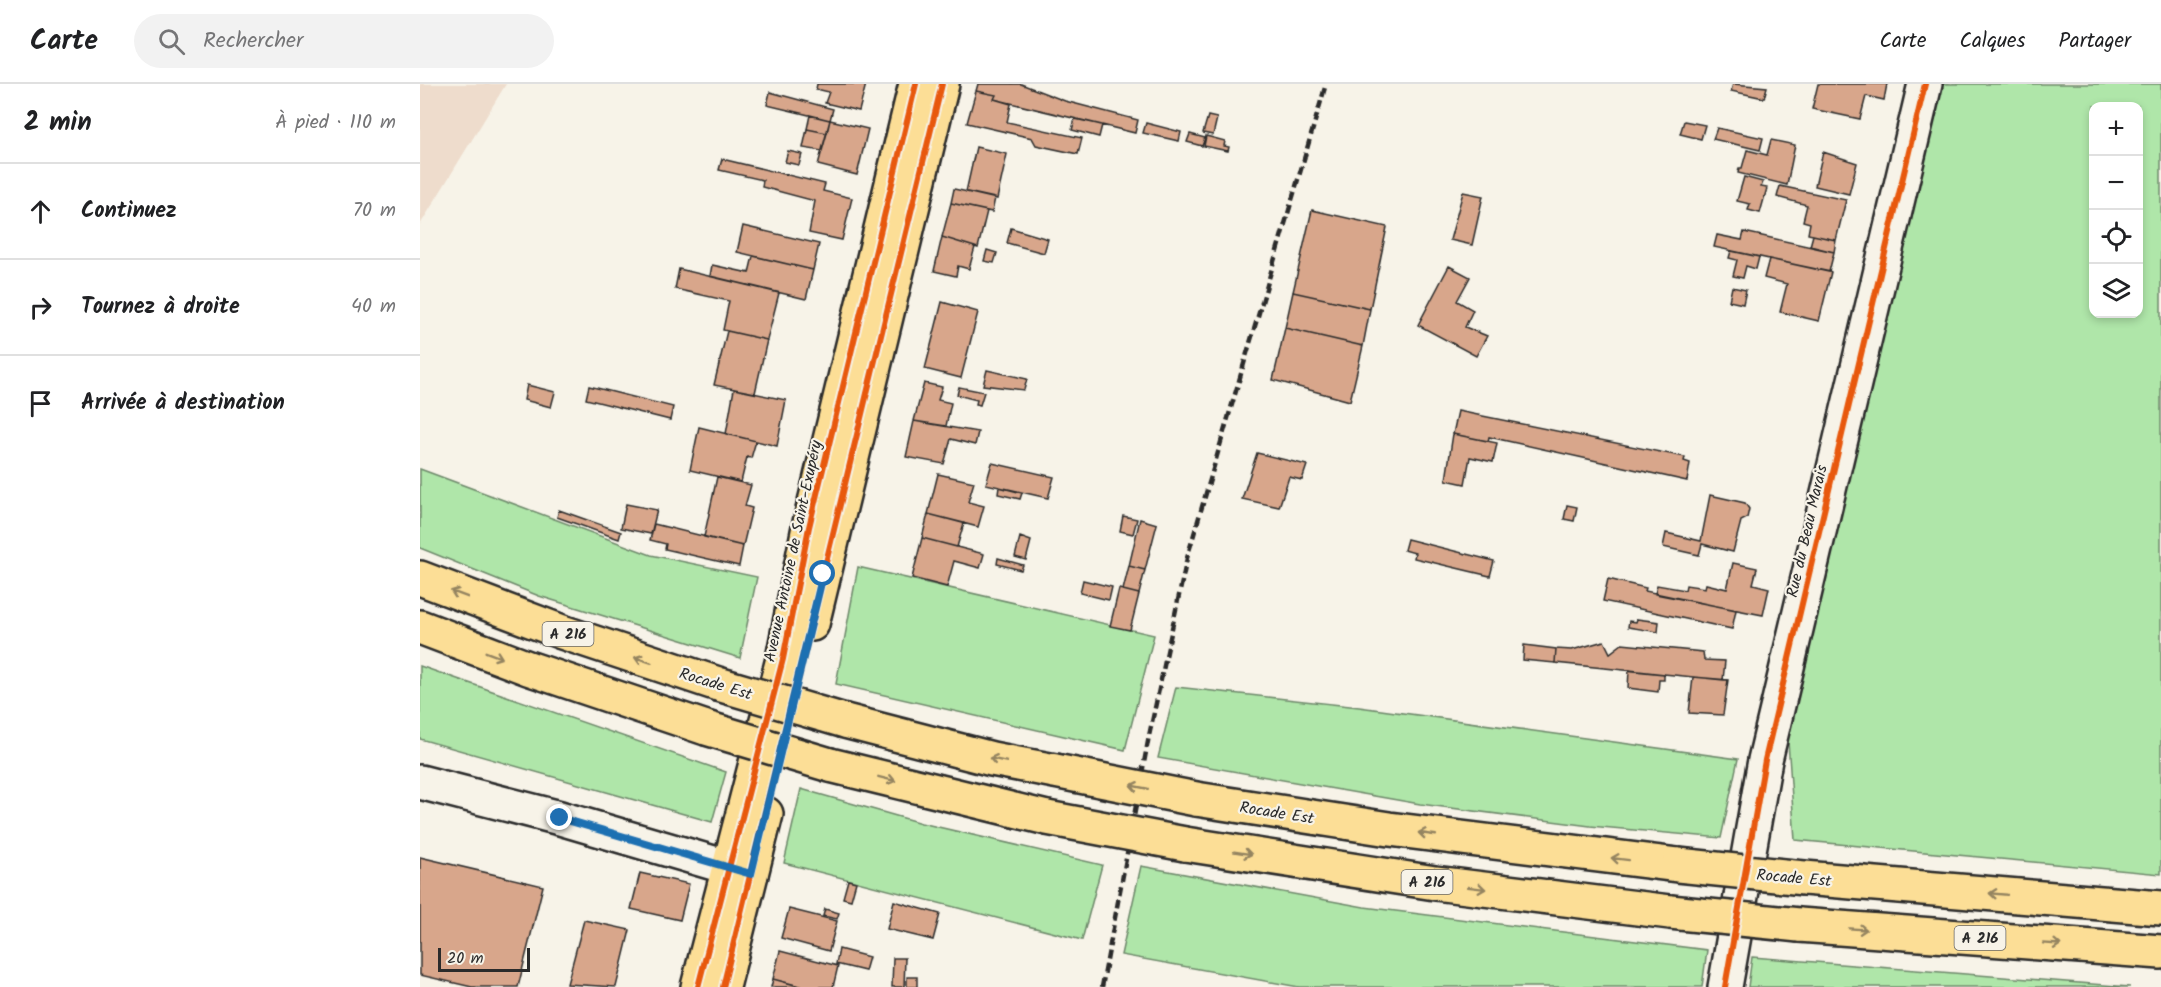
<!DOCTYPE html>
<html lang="fr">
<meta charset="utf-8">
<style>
:root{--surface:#fff;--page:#f2f2f2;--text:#202124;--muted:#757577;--line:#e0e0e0}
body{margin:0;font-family:Kalam,sans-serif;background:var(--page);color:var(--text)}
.controls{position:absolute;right:18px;top:18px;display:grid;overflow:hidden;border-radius:12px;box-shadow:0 3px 9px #0003}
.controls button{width:54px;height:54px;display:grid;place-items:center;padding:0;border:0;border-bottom:2px solid var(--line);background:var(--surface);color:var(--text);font:30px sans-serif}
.scale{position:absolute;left:18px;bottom:15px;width:92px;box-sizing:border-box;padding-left:6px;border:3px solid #2b2b2b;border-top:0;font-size:16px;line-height:21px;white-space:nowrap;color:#2b2b2b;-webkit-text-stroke:4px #f7f3e8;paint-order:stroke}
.stop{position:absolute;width:18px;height:18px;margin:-14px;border:4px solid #1f6fb2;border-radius:50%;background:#fff}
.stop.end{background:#1f6fb2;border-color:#fff;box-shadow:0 2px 6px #0008}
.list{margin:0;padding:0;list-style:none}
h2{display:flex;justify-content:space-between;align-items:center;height:78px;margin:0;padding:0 24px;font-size:26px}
h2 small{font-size:20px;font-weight:400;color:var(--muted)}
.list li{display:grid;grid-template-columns:39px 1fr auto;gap:18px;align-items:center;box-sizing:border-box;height:96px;padding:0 24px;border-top:2px solid var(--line)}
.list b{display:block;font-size:22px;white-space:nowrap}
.list em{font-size:20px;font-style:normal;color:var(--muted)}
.icon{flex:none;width:33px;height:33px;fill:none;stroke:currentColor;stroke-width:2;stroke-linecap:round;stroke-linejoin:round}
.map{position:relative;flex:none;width:1741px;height:903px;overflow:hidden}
header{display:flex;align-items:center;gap:36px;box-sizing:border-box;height:84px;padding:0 30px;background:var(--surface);border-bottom:2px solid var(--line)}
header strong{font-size:28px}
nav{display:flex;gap:33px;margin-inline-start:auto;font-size:21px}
.search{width:420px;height:54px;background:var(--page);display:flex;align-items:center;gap:15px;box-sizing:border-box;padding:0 21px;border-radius:33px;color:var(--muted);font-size:22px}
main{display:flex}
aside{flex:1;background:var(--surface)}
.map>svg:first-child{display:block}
.built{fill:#eedccc}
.green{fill:#afe6a9;stroke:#6d886a;stroke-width:1.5;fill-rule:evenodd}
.building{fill:#d8a68b;stroke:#2b2b2b;stroke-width:1.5}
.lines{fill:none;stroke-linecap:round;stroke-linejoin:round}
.minor-casing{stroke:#2b2b2b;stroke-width:38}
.major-casing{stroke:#2b2b2b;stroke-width:38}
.highway-casing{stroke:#2b2b2b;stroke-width:38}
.minor{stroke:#f7f3e8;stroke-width:33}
.major{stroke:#fcde96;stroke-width:33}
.highway{stroke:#fcde96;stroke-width:33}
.rail{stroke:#2b2b2b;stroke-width:4.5;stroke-dasharray:9 4.5;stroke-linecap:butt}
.highway-bridge-casing{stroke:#2b2b2b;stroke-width:38;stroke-linecap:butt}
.highway-bridge{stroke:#fcde96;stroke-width:33}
.cycleway-casing{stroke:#f7f3e8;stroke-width:10}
.cycleway{stroke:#e8590c;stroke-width:6}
.oneway{stroke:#948460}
.route{stroke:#1f6fb2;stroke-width:8}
.labels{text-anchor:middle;stroke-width:4.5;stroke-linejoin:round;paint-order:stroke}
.shield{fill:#f7f3e8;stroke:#686764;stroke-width:1.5}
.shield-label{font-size:15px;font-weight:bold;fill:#2b2b2b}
.street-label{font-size:16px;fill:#2b2b2b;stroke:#f7f3e8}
</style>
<header>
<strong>Carte</strong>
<div class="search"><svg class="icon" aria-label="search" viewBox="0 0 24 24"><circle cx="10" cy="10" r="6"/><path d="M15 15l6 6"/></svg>Rechercher</div>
<nav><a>Carte</a><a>Calques</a><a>Partager</a></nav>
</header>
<main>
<aside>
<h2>2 min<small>À pied · 110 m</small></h2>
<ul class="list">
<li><svg class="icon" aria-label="ahead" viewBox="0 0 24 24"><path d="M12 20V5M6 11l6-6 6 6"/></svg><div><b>Continuez</b></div><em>70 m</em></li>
<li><svg class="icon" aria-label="right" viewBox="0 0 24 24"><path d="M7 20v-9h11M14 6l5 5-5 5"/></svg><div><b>Tournez à droite</b></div><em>40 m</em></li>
<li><svg class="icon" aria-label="arrive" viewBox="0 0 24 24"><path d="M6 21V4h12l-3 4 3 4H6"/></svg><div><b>Arrivée à destination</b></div></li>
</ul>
</aside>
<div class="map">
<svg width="1741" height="903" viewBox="0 0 1741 903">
<rect width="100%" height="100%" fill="#f7f3e8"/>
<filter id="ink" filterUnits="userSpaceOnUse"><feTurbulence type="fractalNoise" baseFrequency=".0167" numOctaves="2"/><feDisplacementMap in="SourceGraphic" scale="12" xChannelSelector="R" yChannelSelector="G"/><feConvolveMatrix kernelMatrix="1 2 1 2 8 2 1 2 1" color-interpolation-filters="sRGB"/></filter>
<g filter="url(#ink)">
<path class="built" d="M0,0H86L0,141Z"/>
<path class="green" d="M1520,0H1741V790L1375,756L1367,643ZM1674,22H1718V230H1674Z
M0,385L231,471L337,493L320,574L119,512L0,464Z
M438,483L734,551L705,666L416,600Z
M0,582L306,688L292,738L0,655Z
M756,603L939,623L1318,675L1301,754L1170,742L1000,720L738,674Z
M381,705L501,739L682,781L662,856L364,779Z
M721,782L944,823L1287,866L1282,903H879L701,871Z
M1332,873L1710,903H1328Z"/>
<path class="building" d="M397,0H446L439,27L405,19L409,8L396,5Z
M558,0H601L645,17L718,36L715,49L574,15L576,11L556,7Z
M1313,0L1347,3L1344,14L1311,7Z
M1398,0H1467L1464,16L1446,12L1440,35L1392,25Z
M556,7L576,11L574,15L591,20L587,38L662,54L658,70L616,61L612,54L547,39Z
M350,8L413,25L410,36L347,21Z
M390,31L410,36L407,49L387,45Z
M788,32L797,34L793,51L783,49Z
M655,35L682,41L679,53L652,46Z
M410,36L448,45L437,91L398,81Z
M1264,37L1285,41L1281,55L1260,50Z
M726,39L761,48L759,57L723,49Z
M1297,44L1343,54L1340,66L1293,55Z
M387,45L407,49L402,67L383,64Z
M770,50L785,54L782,62L767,58Z
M786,52L805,57L804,62L809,63L808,67L784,62Z
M1351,56L1375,61L1367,101L1318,89L1319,84H1322L1327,66L1347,71Z
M556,63L587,70L577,115L546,108Z
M368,67L382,70L379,81L365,78Z
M1403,68L1437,79L1429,110L1395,102Z
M302,75L405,100L403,107L432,114L422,156L389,149L395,117L342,103L343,96L299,86Z
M1324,93L1343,98L1341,103L1347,104L1340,129L1328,126L1330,120L1317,117Z
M1360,102L1426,116L1416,156L1388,150L1390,139L1383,137L1387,121L1357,113Z
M534,105L575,114L572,128L531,119Z
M1043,108L1063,112L1052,161L1030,156Z
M531,119L567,127L558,164L522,153Z
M892,126L967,143L950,225L873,208Z
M323,142L399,160L393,186L317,168Z
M591,144L628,155L624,169L587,159Z
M1324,148L1414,168L1409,188L1294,163L1297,151L1322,156Z
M1393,151L1416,156L1414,168L1390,162Z
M522,153L555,163L549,185L538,182L536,192L514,187Z
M567,166L577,169L574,179L564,177Z
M1311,167L1339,173L1336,185L1326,182L1323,194L1313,192L1317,176L1309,174Z
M333,172L393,186L386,215L290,192L292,181L329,189Z
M1349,175L1411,188L1399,237L1360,228L1367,200L1344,194Z
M1029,182L1050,193L1037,217L1053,226L1045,243L1067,252L1056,272L998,241Z
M259,185L359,209L347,256L303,246L309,217L255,205Z
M1312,203L1326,206L1323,220L1309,217Z
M873,208L950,225L943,262L865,244Z
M522,218L558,228L541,294L505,285Z
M865,244L943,262L930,317L853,296Z
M307,247L347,256L335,309L294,301Z
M567,286L607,295L604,306L563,301Z
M504,299L522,303L518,316L531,319L526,342L494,337Z
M107,301L135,308L131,323L104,316Z
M169,302L253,323L250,336L166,315Z
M539,303L564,308L560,321L556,320L557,316L537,311Z
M314,305L366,316L357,362L306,350Z
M1038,327L1265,373L1264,377L1270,379L1267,397L1069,353L1068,357L1033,350Z
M494,337L558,348L555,361L531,355L524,380L486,373Z
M279,343L336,357L331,374L327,373L321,398L270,386Z
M1033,350L1077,359L1073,378L1050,373L1045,400L1026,396Z
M837,369L887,381L882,396L869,393L859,423L822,415Z
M572,379L634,393L628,414L566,400Z
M518,390L554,398L548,418L564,422L558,443L508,430Z
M297,393L331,401L325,422L332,424L323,462L284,453Z
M579,403L602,409L600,415L578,410Z
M1290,411L1325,419L1329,425L1327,434L1321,437L1313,468L1282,460L1279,471L1243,463L1246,449L1281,457Z
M206,420L237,426L231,450L201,444Z
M1147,421L1157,423L1154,437L1144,435Z
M139,426L201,448L199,455L137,433Z
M508,430L544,439L537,463L502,454Z
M703,432L717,435L713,450L700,447Z
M720,435L737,440L725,486L709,482Z
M234,440L323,462L319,482L245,465L246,460L230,456Z
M600,453L611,457L606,476L595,473Z
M502,454L564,470L560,484L534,477L527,503L492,494Z
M987,455L1074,477L1070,492L994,474L995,469L984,466Z
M578,474L603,481L601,486L577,480Z
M1313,479L1337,484L1333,500L1349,504L1343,531L1235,510L1237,501L1265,506L1266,501L1285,504L1286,500L1307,505Z
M709,482L725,486L719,510L703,506Z
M1188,495L1226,504L1225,507L1316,526L1312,545L1183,517Z
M663,496L692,503L689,516L660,509Z
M699,505L719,510L710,546L690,542Z
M1217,535L1239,538L1238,548L1208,543L1209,537L1216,538Z
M1184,557L1190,569L1202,560L1283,568L1284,576L1305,577L1303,596L1135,579L1136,565L1152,566Z
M1104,561L1136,565L1135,579L1103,576Z
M1209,586L1244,590V596H1239L1238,608L1208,604Z
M1273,593L1308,596L1303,631L1269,629Z
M0,773L123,802L98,903H52L0,891Z
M220,789L269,800L260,836L211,825Z
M428,796L436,798L431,816L423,814Z
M474,817L520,830L513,856L467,845Z
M369,825L417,837L409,867L361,854Z
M405,825L419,829L417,835L403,832Z
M164,836L210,846L196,903L147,900Z
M419,865L449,873L445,887L416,880Z
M360,867L418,882L413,903H382L353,895Z
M473,874H485L484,903H472Z
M487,893H497V903H487Z
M353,895L376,901L382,903H351Z"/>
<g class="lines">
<defs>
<path id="minor" d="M0,698L140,734L331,790
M1305,903L1345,676L1505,0"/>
<path id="major" d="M392,540L522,0
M278,903L363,575L389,443L496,0
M303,903L346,730"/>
<path id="highway" d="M0,494L142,548L298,600
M0,543L108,584L286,644
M425,637L572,675L635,687
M410,681L627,734
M776,715L969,745L1258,781
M765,760L1015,799L1250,828
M1384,794L1741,824
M1379,841L1741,868"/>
</defs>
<use href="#minor" class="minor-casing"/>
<use href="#major" class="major-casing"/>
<use href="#highway" class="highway-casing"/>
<use href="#minor" class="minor"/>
<use href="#major" class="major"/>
<use href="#highway" class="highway"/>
<path class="rail" d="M682,903L729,652L767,474L906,0"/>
<defs>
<path id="highway-bridge" d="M298,600L425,637
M286,644L410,681
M635,687L776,715
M627,734L765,760
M1258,781L1384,794
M1250,828L1379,841"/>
</defs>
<use href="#highway-bridge" class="highway-bridge-casing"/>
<use href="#highway-bridge" class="highway-bridge"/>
<defs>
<path id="cycleway" d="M278,903L363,575L389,443L496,0
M303,903L522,0
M1305,903L1345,676L1505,0"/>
</defs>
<use href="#cycleway" class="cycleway-casing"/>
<use href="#cycleway" class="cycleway"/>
</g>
<defs><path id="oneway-shaft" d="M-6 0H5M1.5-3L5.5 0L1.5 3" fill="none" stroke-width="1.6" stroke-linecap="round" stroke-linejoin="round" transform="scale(1.5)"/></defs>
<g class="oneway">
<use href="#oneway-shaft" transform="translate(39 510) rotate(-159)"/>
<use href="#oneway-shaft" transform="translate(74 571) rotate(21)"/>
<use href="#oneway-shaft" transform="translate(223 576) rotate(-162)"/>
<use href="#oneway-shaft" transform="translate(578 676) rotate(-168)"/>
<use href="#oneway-shaft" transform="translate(467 695) rotate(14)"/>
<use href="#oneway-shaft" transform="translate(719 703) rotate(-169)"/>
<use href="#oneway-shaft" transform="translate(1007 750) rotate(-172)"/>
<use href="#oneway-shaft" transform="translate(823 769) rotate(9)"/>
<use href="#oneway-shaft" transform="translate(1200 775) rotate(-173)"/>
<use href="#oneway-shaft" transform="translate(1057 804) rotate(7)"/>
<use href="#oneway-shaft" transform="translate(1578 810) rotate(-175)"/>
<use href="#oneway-shaft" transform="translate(1438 845) rotate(4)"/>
<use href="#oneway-shaft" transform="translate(1632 860) rotate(4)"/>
</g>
</g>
<g class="lines" filter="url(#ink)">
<path class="route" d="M140,734L331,790L403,490"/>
</g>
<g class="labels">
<g class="shield">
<rect x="122.5" y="538" width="51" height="24" rx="4.5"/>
<rect x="981.5" y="786" width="51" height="24" rx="4.5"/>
<rect x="1534.5" y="842" width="51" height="24" rx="4.5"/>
</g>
<g class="shield-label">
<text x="148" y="555">A 216</text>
<text x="1007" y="803">A 216</text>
<text x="1560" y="859">A 216</text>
</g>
<g class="street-label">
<text transform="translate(1386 447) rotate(-77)" y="6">Rue du Beau Marais</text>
<text transform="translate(372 467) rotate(-78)" y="6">Avenue Antoine de Saint-Exupéry</text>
<text transform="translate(296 599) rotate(17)" y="6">Rocade Est</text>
<text transform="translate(857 728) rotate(9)" y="6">Rocade Est</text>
<text transform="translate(1374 793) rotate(5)" y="6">Rocade Est</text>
</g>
</g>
</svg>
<div class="controls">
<button>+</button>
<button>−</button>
<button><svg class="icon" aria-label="locate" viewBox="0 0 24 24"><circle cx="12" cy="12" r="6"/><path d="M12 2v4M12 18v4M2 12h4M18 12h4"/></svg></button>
<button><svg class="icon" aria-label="layers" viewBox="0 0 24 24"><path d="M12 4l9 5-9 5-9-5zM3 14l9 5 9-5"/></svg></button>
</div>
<div class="scale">20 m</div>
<div class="stop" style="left:403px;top:490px"></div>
<div class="stop end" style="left:140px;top:734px"></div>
</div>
</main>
